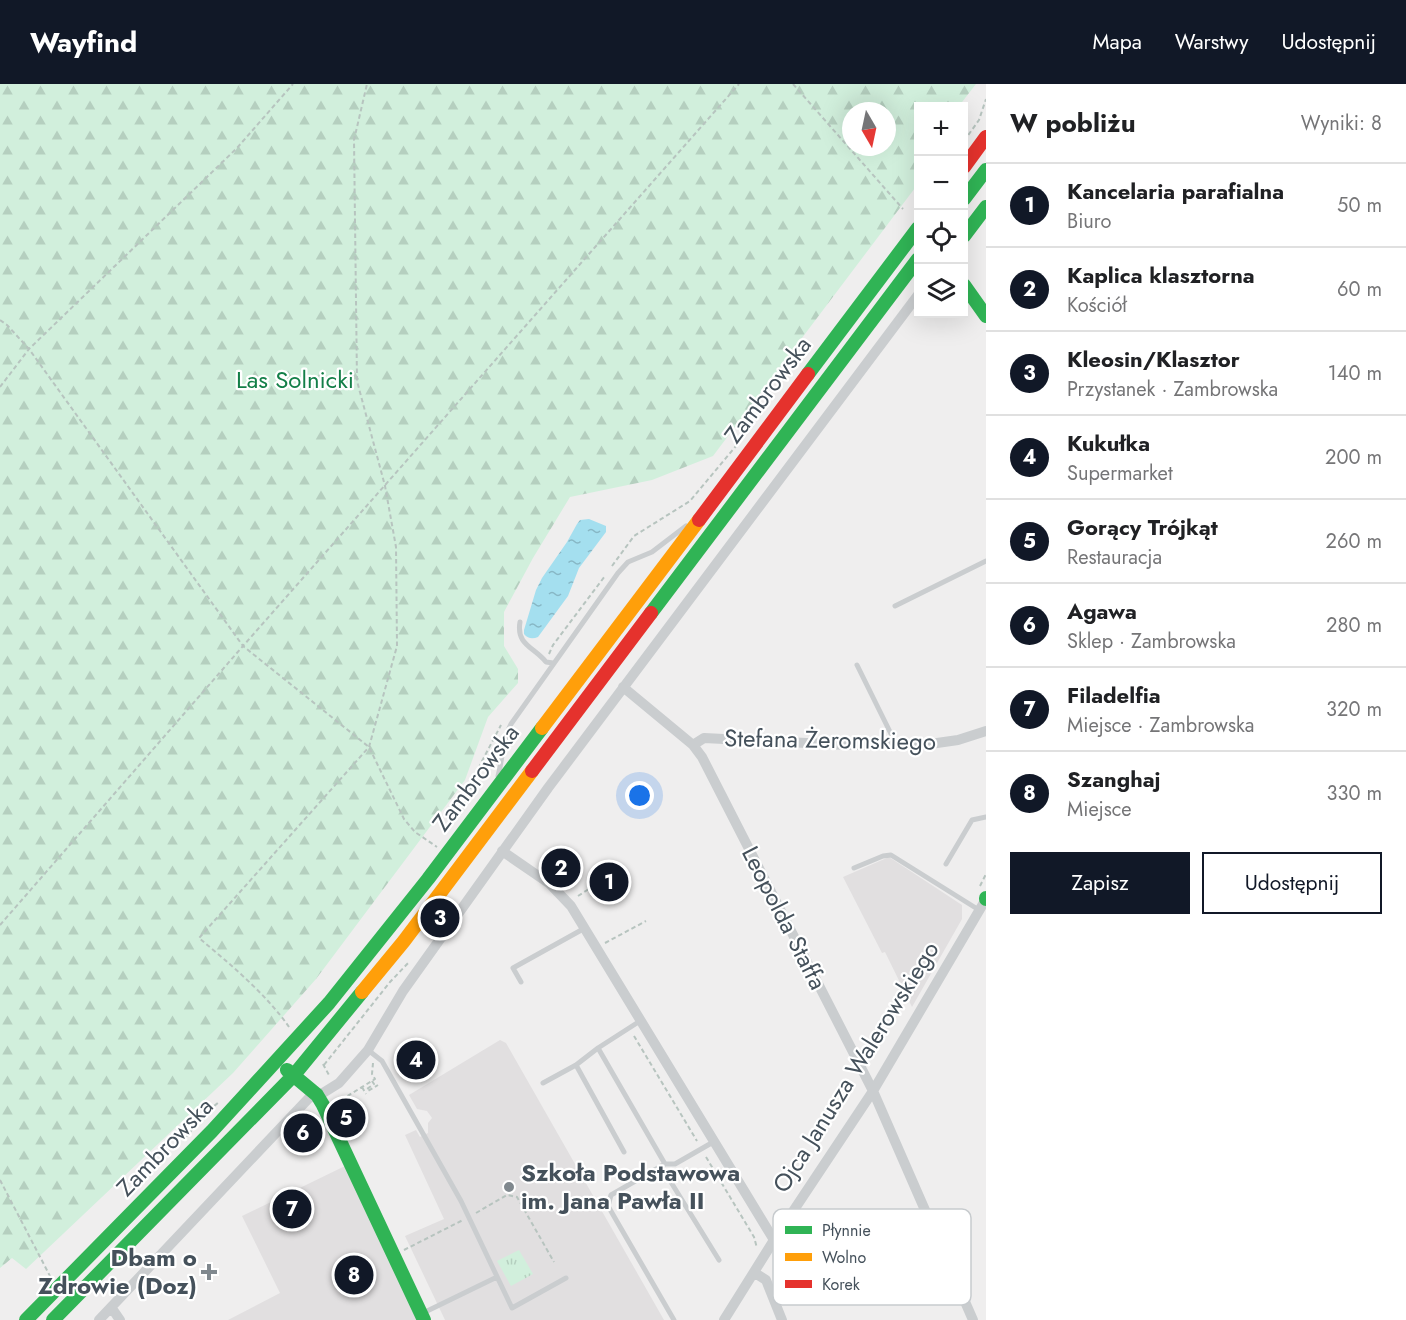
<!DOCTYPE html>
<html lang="pl">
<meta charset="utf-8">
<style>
:root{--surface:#fff;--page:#f2f2f2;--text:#202124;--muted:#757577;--line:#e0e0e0;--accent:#111827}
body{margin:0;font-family:Jost,sans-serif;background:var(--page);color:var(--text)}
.controls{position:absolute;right:18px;top:18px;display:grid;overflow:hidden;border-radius:0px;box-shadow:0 6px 24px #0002}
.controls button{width:54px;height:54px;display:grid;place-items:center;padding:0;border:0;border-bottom:2px solid var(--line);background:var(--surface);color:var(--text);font:30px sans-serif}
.compass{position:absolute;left:842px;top:18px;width:54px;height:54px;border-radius:50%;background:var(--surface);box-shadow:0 6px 24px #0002;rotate:171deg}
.you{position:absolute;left:640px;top:712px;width:21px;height:21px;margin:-15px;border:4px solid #fff;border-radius:50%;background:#1a73e8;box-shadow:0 0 0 9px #1a73e833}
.badge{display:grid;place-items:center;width:39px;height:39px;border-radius:50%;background:var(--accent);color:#fff;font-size:20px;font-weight:700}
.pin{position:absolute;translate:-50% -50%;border:3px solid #fff;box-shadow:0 2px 6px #0006}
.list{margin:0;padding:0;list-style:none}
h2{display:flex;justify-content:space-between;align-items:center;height:78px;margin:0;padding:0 24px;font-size:26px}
h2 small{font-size:20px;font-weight:400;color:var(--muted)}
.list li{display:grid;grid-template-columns:39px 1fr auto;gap:18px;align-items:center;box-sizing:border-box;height:84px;padding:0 24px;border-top:2px solid var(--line)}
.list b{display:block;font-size:22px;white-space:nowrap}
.list p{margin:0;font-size:20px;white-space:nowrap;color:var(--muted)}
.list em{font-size:20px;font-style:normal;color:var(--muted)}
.actions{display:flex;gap:12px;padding:18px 24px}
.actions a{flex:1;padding:14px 0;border:2px solid var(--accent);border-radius:0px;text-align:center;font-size:21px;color:var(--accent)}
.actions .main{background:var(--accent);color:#fff}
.icon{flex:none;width:33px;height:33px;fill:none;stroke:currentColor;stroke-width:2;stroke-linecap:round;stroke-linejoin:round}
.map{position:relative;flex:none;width:986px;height:1236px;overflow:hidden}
header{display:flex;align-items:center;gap:36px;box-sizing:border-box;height:84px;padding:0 30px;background:var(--accent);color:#fff}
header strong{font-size:28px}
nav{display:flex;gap:33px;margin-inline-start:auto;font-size:21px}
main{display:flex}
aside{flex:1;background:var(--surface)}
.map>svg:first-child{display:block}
.education{fill:#e1dfe0}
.grass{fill:url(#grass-tufts)}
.forest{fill:url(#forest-firs);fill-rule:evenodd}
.water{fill:url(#water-ripples)}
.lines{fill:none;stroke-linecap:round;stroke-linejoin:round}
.path{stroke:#b7c4bf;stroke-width:2;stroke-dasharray:4.5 3;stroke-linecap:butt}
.lane{stroke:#cacdcf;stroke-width:5}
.street{stroke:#cacdcf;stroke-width:10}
.fast{stroke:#30b455;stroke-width:14}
.slow{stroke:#ff9f0a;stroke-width:14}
.jam{stroke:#e5322d;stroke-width:14}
.poi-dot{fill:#80888e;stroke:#fff;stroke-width:2}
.labels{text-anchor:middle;stroke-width:4.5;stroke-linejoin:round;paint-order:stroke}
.park-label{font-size:24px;fill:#137f48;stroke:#fff}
.street-label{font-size:24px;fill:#45515b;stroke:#fff}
.poi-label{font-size:24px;font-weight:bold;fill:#45515b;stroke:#fff;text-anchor:start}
.key{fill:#fff;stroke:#c7cbce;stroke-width:1.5}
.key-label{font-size:16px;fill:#45515b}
</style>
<header>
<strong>Wayfind</strong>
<nav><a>Mapa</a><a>Warstwy</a><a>Udostępnij</a></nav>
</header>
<main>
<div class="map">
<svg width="986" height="1236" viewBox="0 0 986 1236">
<defs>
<pattern id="grass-tufts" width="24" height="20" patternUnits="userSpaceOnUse" patternTransform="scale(1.5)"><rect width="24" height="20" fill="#d1efdc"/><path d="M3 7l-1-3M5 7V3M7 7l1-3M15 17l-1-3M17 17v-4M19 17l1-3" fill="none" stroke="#b5cfbf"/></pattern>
<pattern id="forest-firs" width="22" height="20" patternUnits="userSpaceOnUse" patternTransform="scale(1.5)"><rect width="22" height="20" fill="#d1efdc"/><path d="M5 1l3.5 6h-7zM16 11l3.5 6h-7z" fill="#b5cfbf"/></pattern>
<pattern id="water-ripples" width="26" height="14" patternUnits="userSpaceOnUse" patternTransform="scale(1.5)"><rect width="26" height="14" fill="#a4dfef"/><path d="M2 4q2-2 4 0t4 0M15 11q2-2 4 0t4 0" fill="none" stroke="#87b7c5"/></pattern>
</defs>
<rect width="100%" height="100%" fill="#efeeee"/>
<path class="education" d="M889,773L962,821V835L912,923L885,868L882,869L843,793Z
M500,956L506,959L664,1236H445L405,1152L444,1135L405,1051L416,1046L420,1053L428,1049V1039L432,1034L427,1027L417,1025L409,1011Z
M345,1082L417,1236H228L280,1209L242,1132Z"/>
<path class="grass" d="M519,1166L533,1190L511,1202L497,1177Z"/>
<path class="forest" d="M0,0H976L959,22H918V100L713,372L652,396L570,413L533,474L504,528V562L518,585V599L488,633L465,696L316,895L233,989L26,1185L12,1174L0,1184ZM851,27H887V63H851Z"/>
<path class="water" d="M589,435L606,442V448L579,484L568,512L538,553C533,555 528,555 524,550V546L536,506L542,494L567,458L577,440L580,436Z"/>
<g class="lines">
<path class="path" d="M793,0L903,125
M964,57L979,36L986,15
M0,236L7,241L29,265L243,562L369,663L404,735L415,748L437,763
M0,303L29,265L237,64L293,0
M612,482L634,452L690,417L741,356
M549,570L553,561L605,492
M462,726L481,679L501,641
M980,802L986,790
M578,812L592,803
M0,841L243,562L739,0
M605,859L646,837
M289,943C267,911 229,879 199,854L369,663L397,562L396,463L385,402L357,297L354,56L367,0
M634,952L697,1057
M323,980L330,993
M324,981L390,898L410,877
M372,997L374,1000L367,1005L368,1007L378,1001
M362,1003L366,1010
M341,1016L375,995L372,990L373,979
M338,1019L342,1027
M184,1055L208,1027L219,1018
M706,1073L754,1153L757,1164
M0,1096L51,1194
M476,1129L507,1111L517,1113L554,1178
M404,1166L463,1136"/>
<path class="lane" d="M895,522L986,477
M520,538C516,561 534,563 546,578L553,579
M857,581L896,660
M498,692C503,674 502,656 511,640L618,489L628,478L652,468L686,442
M946,780L972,736L986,733
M854,784L883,772L891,771L979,826
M521,898L513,884L585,844
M640,937L598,964L665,1080L611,1111L608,1122L674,1236
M368,966L382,977L461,1117L512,1224L566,1194
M576,981L624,1068
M543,999L576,981L598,964
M665,1080H675L715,1057
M661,1082L719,1176
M423,1229L497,1193"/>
<path class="street" d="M623,603L693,661L704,654L846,661H923L958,656L986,647
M693,661L702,673L873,1007L973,1236
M502,767L550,800L571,822L774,1156
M755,1189L766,1196L782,1236
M111,1223L120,1236
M99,1236L309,1014L323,1009L339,999L368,966L403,907L548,704L918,211
M724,1236L774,1156L873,1007L986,815"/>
<path class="fast" d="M964,115L986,86
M964,152L986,123
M964,201L986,232
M808,290L918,144
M651,529L918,175
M986,814V815
M287,986L317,1011L323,1021L424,1236
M26,1236L212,1047L329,919L428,795L542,644
M53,1236L294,991L362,908"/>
<path class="slow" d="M542,644L699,436
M362,908L404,857L532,687"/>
<path class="jam" d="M964,83L986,53
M699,436L808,290
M532,687L651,529"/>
</g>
<g class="poi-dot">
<circle cx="509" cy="1103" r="6"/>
<path d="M206 1179h6v6h6v6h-6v6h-6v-6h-6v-6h6z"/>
</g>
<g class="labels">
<g class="park-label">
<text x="295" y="304">Las Solnicki</text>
</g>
<g class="street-label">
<text transform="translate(768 306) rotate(-53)" y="8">Zambrowska</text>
<text transform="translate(830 656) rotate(1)" y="8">Stefana Żeromskiego</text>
<text transform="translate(476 694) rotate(-53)" y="8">Zambrowska</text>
<text transform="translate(784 834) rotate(63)" y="8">Leopolda Staffa</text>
<text transform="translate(856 983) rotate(-58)" y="8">Ojca Janusza Walerowskiego</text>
<text transform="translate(165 1063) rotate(-46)" y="8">Zambrowska</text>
</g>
<g class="poi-label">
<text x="521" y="1097">Szkoła Podstawowa<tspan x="521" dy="28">im. Jana Pawła II</tspan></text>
<text x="197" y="1182" text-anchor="end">Dbam o<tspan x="197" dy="28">Zdrowie (Doz)</tspan></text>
</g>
</g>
<rect x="773" y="1125" width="198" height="96" rx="9" class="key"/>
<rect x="785" y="1142" width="27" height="8" fill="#30b455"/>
<rect x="785" y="1169" width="27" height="8" fill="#ff9f0a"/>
<rect x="785" y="1196" width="27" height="8" fill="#e5322d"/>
<g class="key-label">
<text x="822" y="1152">Płynnie</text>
<text x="822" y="1179">Wolno</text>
<text x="822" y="1206">Korek</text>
</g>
</svg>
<div class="controls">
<button>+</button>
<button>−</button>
<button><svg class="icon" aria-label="locate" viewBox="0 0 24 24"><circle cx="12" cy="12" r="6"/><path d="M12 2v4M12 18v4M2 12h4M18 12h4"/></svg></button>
<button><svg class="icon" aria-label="layers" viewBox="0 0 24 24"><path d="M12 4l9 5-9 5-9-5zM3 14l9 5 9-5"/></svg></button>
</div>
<svg class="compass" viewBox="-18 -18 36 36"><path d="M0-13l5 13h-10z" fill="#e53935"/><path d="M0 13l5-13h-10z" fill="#757577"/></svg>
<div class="you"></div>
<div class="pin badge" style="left:609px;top:798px">1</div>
<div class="pin badge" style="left:561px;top:784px">2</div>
<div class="pin badge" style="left:440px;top:834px">3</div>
<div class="pin badge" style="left:416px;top:976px">4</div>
<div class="pin badge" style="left:346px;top:1034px">5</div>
<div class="pin badge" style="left:303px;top:1049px">6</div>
<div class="pin badge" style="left:292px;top:1125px">7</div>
<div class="pin badge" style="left:354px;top:1191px">8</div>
</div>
<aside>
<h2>W pobliżu<small>Wyniki: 8</small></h2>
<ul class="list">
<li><span class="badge">1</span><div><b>Kancelaria parafialna</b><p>Biuro</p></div><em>50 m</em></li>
<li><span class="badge">2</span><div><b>Kaplica klasztorna</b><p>Kościół</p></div><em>60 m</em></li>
<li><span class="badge">3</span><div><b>Kleosin/Klasztor</b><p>Przystanek · Zambrowska</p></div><em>140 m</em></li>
<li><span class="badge">4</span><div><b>Kukułka</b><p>Supermarket</p></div><em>200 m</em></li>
<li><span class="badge">5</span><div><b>Gorący Trójkąt</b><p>Restauracja</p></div><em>260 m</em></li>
<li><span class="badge">6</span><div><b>Agawa</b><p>Sklep · Zambrowska</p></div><em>280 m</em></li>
<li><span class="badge">7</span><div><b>Filadelfia</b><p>Miejsce · Zambrowska</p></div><em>320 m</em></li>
<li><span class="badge">8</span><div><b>Szanghaj</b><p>Miejsce</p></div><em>330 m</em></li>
</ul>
<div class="actions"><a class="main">Zapisz</a><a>Udostępnij</a></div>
</aside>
</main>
